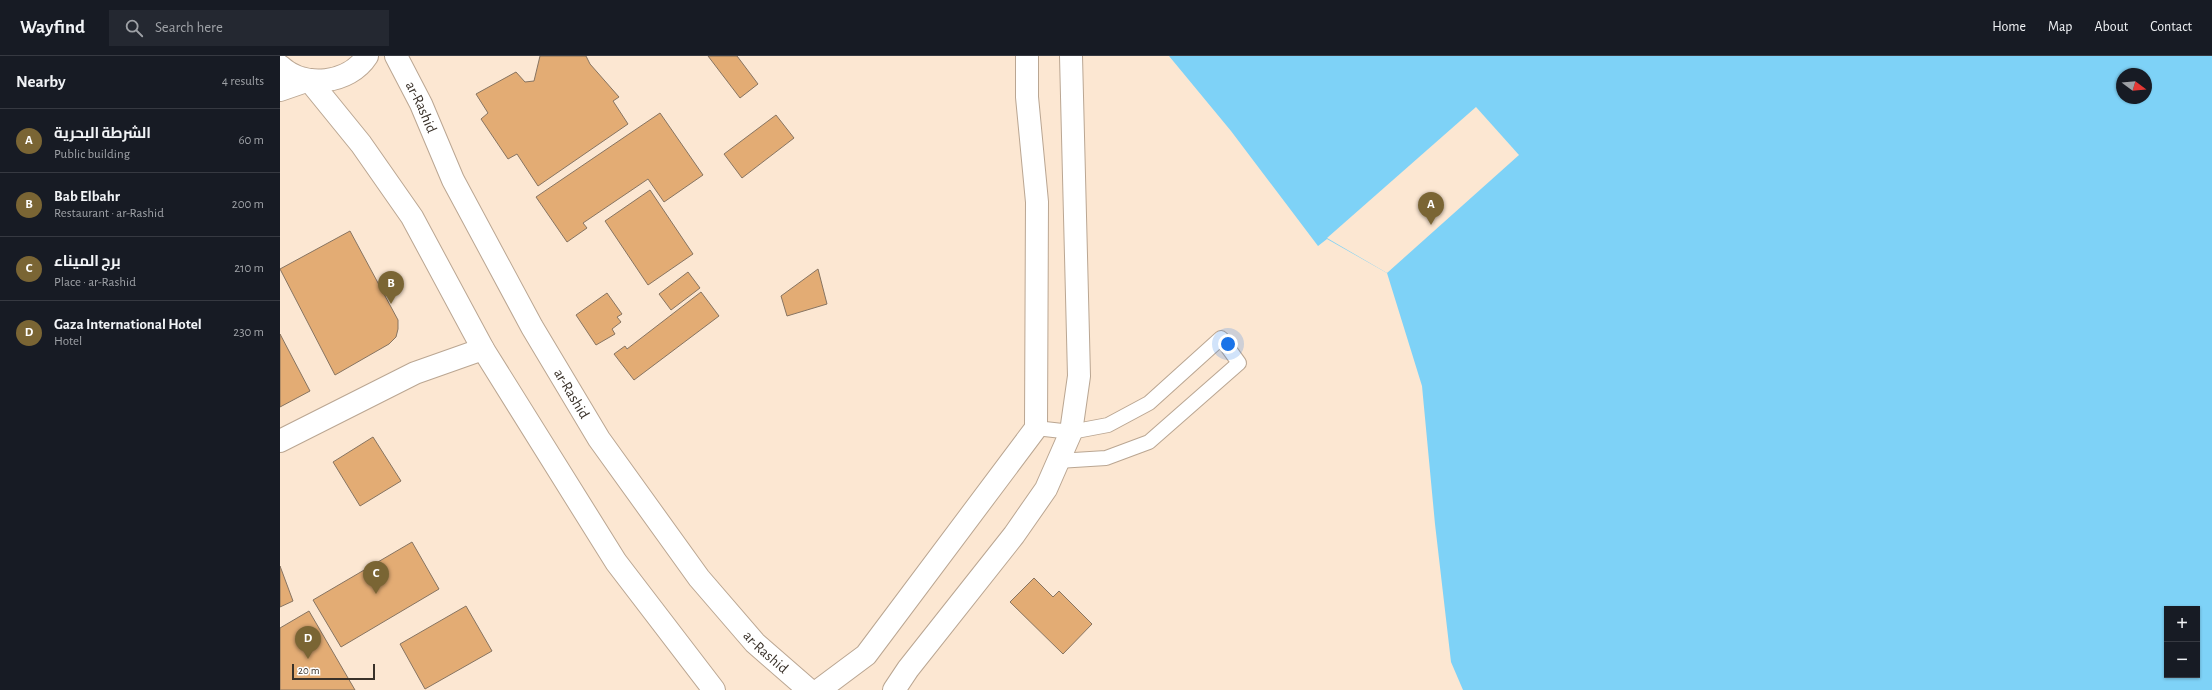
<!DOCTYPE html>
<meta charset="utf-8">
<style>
:root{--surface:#171b24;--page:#242831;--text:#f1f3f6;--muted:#9ea1a6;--line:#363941;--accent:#7a6534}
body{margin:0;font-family:"Alegreya Sans",Cairo,sans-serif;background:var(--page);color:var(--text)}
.controls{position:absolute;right:12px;bottom:12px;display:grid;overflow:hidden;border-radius:0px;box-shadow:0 1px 3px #0004}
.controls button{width:36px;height:36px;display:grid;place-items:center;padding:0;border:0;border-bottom:1px solid var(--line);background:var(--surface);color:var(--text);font:20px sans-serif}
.compass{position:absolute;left:1836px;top:12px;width:36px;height:36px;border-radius:50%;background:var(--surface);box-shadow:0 1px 3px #0004;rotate:106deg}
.scale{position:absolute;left:12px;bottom:10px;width:83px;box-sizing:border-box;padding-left:4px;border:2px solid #393129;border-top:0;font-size:11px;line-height:14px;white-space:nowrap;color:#393129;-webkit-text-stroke:3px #fff;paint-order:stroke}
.you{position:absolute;left:948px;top:288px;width:14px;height:14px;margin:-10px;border:3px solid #fff;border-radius:50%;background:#1a73e8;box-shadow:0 0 0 6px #1a73e833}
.badge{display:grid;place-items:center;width:26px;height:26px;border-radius:50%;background:var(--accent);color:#fff;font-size:13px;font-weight:700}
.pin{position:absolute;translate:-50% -33px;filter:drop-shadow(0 1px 2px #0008)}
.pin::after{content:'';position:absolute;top:21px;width:14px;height:12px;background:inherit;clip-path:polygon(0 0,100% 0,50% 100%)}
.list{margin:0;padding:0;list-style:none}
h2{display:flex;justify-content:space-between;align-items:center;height:52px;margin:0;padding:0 16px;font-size:17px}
h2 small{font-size:13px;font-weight:400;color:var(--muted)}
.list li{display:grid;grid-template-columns:26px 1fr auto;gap:12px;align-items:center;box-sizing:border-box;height:64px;padding:0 16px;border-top:1px solid var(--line)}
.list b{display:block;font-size:15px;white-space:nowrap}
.list p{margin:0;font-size:13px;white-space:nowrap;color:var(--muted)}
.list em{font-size:13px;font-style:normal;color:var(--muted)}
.icon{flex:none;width:22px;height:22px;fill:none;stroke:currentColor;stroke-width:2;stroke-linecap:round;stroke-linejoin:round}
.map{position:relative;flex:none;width:1932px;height:634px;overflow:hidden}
header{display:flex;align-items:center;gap:24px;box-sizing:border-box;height:56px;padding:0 20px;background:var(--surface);border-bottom:1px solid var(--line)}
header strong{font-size:19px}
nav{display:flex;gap:22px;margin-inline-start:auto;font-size:14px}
.search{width:280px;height:36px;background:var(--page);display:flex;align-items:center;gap:10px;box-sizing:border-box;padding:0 14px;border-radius:0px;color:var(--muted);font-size:15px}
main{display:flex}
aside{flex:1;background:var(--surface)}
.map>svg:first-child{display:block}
.water{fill:#7ed2f7;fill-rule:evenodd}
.pier{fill:#fce7d2}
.building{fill:#e3ac74;stroke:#877461}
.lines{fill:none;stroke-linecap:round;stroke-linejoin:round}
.service-casing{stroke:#baa692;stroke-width:16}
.minor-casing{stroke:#baa692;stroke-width:24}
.secondary-casing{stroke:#baa692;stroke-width:24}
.primary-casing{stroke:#baa692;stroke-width:24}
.service{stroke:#fff;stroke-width:14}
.minor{stroke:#fff;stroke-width:22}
.secondary{stroke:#fff;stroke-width:22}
.primary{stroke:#fff;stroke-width:22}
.labels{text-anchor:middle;stroke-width:3;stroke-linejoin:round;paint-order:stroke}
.street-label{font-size:15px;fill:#393129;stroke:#fff}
</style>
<header>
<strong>Wayfind</strong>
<div class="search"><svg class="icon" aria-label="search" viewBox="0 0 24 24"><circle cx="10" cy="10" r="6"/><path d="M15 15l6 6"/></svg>Search here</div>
<nav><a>Home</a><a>Map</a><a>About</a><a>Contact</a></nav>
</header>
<main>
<aside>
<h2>Nearby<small>4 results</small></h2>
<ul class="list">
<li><span class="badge">A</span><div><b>الشرطة البحرية</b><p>Public building</p></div><em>60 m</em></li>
<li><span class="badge">B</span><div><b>Bab Elbahr</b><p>Restaurant · ar-Rashid</p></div><em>200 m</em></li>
<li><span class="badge">C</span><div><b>برج الميناء</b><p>Place · ar-Rashid</p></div><em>210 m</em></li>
<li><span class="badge">D</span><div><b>Gaza International Hotel</b><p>Hotel</p></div><em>230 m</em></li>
</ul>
</aside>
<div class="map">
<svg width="1932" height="634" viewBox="0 0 1932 634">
<rect width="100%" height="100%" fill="#fce7d2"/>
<path class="water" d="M889,0H1932V634H1183L1171,606L1155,468L1142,330L1107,217L1047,183L1038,190L951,75ZM1842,18H1866V42H1842ZM1887,553H1917V619H1887Z"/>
<path class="pier" d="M1196,51L1239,99L1107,217L1047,182Z"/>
<path class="building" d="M260,0H306L310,8L339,41L333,45L348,68L258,130L237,98L228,103L201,63L208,57L196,38L236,16L245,26L254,25Z
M428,0H457L478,28L460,42Z
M380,57L423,119L384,146L368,123L303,167L307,172L287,186L256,141Z
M496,59L514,82L462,122L444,98Z
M370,134L413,198L368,229L325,165Z
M70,175L118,264V273L116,281L109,288L55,319L0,213Z
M538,213L547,248L507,260L501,240Z
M408,216L420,232L391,254L379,238Z
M421,236L439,260L354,324L334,298L345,290L347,293Z
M327,237L342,258L337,261L341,266L332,273L335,278L316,289L296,259Z
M0,278L30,335L0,351Z
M93,381L121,425L80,450L53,406Z
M132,486L159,533L61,591L33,544Z
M0,510L13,545L0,551Z
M754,522L773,541L779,535L812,568L783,598L730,546Z
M186,550L212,595L145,633L120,588Z
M29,555L75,634H0V572Z"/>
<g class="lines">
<defs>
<path id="service" d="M756,372L791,376L828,369L869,347L941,282L959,307L869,386L826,402L778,405"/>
<path id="minor" d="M0,385L135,317L203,293
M539,634L586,599L756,372L757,146L747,41V0
M614,634L628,613L734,479L766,433L791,376L799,320L791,0"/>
<path id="secondary" d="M0,34L29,24"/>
<g id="primary">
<path id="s1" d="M116,0L141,48L173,124L252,271L319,383L419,522L475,587L529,634"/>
<path d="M0,10C24,33 69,28 87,0"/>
<path d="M29,24L81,88L132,161L203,293L336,506L434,634"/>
</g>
</defs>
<use href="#service" class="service-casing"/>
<use href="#minor" class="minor-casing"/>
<use href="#secondary" class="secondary-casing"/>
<use href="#primary" class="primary-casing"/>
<use href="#service" class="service"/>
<use href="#minor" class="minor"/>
<use href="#secondary" class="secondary"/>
<use href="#primary" class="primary"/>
</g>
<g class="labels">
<g class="street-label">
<text dy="5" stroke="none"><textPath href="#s1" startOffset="57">ar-Rashid</textPath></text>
<text dy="5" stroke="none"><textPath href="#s1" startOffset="381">ar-Rashid</textPath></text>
<text dy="5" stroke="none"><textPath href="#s1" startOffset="705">ar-Rashid</textPath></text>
</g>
</g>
</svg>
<div class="controls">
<button>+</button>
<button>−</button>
</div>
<svg class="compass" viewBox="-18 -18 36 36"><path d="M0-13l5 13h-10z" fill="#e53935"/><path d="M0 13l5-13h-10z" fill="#9ea1a6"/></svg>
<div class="scale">20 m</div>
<div class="you"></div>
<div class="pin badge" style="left:1151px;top:169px">A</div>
<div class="pin badge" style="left:111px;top:248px">B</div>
<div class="pin badge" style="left:96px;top:538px">C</div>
<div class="pin badge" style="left:28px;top:603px">D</div>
</div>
</main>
